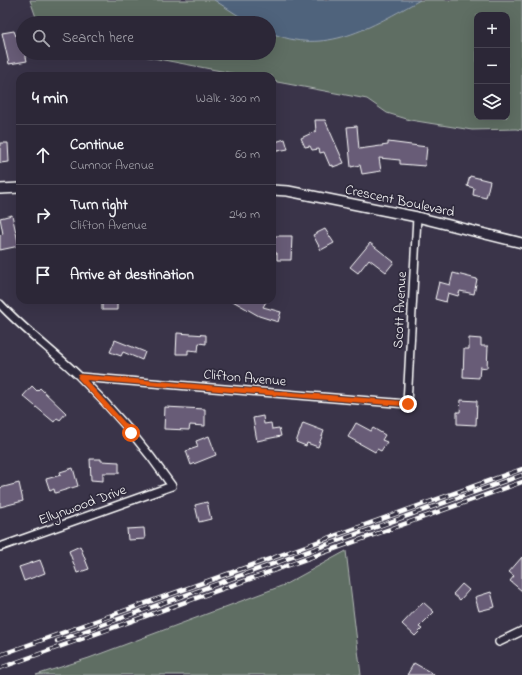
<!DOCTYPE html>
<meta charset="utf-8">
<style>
:root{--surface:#2c2737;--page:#383342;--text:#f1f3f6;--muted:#a6a5ad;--line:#484452}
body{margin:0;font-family:"Indie Flower",sans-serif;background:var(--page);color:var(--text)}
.controls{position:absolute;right:12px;top:12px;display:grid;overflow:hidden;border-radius:8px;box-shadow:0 4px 16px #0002}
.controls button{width:36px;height:36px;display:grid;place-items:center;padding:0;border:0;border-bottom:1px solid var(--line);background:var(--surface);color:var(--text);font:20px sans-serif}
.stop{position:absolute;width:12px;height:12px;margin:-9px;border:3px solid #ea580c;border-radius:50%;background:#fff}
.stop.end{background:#ea580c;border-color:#fff;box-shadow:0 1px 4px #0008}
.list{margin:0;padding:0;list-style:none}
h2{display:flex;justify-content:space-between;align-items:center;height:52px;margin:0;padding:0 16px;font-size:17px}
h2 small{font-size:13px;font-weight:400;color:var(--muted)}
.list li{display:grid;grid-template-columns:26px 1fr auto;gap:12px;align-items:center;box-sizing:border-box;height:60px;padding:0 16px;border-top:1px solid var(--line)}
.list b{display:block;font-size:15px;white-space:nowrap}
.list p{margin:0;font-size:13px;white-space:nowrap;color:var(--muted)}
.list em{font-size:13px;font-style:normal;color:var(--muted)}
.icon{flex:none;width:22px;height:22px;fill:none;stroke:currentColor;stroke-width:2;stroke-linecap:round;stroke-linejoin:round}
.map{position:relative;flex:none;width:522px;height:675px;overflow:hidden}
.search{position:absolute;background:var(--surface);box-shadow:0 4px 16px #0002;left:16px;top:16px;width:260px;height:44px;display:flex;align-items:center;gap:10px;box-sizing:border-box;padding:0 14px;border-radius:22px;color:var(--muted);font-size:15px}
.panel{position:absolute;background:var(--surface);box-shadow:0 4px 16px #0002;left:16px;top:72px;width:260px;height:232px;border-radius:12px}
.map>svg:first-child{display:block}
.green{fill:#5f6e64;stroke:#afb6b2;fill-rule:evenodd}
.water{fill:#50647b;stroke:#96a2b0}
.building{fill:#685b77;stroke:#fff}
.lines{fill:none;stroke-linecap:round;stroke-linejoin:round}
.minor-casing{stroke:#fff;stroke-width:10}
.tertiary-casing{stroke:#fff;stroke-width:12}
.minor{stroke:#2f2a3d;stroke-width:7}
.tertiary{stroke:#2f2a3d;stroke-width:9}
.rail-casing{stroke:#fff;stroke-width:4.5}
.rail{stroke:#2f2a3d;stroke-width:3;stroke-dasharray:9;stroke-linecap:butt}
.route{stroke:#ea580c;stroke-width:5}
.labels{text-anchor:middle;stroke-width:3.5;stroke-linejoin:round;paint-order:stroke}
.street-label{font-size:14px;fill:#fff;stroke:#2f2a3d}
</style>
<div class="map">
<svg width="522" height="675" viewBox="0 0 522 675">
<rect width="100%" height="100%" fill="#3a3449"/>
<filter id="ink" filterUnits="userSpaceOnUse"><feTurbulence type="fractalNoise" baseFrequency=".025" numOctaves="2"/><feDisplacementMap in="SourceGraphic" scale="8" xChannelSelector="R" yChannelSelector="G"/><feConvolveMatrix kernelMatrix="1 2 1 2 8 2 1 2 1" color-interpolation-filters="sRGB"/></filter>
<g filter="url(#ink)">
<path class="green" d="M30,0H522V130L516,129L472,130L410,120L387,113L367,99L272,81V76H247L143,56L50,55L49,53H269V23H38ZM477,15H507V117H477Z
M346,551L361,675H36L89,658L284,585Z"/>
<path class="water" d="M214,0H420C371,27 325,57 269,32V23H250Z"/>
<path class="building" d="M14,31L16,36L21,35L23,53H25L27,61L9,64L2,33Z
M315,120H325L344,163L333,167V165L330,166L324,152L320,153L319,149L312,150L310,146L305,147L301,138L316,131Z
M357,126L359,149L388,145V142L427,147L425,166L400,164V160L379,158L381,171L362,174L360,165L351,167L347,127Z
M285,139L288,149L272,152V143Z
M0,143H8L9,162L0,163Z
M470,176L490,181L486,198L473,195L474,188L467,186Z
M12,215L19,246L0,250V235L3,234L0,218Z
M325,229L334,243L321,250L313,235Z
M273,236H292L291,260H277V253H272Z
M370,243L394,262L386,272L369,259L358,273L350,267Z
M453,273L477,279L474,294L460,291L458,296L448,293L446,302L435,299L439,282L450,285Z
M102,300H117V310H102Z
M231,300H267L263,307L281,312L278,322L259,316Z
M177,333L206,335V344L199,343L198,351L188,350V354H176Z
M469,338L481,339V346H488L487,368L480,367L479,378L463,377L464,349H469Z
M115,340L145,352L142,360L123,352L121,356L110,352Z
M32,386L37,391L40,388L66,413L60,420L57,418L54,422L23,396Z
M461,400L477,401L476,425L457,424V412H460Z
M165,407L205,409V426L190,425L189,430L164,429Z
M263,416L264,424L271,423L272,429L279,428L281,436L257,441L253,418Z
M303,423L324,431L318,447L307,443L306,446L296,442Z
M356,423L371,431L373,428L385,435L382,440L387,442L381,451L377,449L375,452L348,437Z
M209,436L216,455L191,465L186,451L198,447L196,441Z
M90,459H101V461L119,462V473H103V481L91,480Z
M73,468L78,486L55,493L54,489L50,491L46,479L61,475L60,472Z
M19,483L23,501L0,507V488Z
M207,502L211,519L199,522L195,505Z
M144,528L145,539L128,540L127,529Z
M80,546L89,569L77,573L69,551Z
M522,557V591L510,581L514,576L509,572Z
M40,560L45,573L24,581L19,567Z
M462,584L469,590L460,600L453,594Z
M491,592L495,607L479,611L475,597Z
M423,602L434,612L419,627L422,629L415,636L402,624Z
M414,663L435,675H407Z"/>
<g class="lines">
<defs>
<path id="minor" d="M0,304C23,329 54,352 79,376C113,409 145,447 172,486L0,547
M80,377L407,404L417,217
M499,642L522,631"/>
<path id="tertiary" d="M0,189L20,188
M272,190L288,191L417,217L522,243"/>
</defs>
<use href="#minor" class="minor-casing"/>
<use href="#tertiary" class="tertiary-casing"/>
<use href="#minor" class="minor"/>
<use href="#tertiary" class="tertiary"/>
<defs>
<path id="rail" d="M57,641L522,475
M0,655L522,469
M0,668L522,482"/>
</defs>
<use href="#rail" class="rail-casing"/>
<use href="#rail" class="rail"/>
</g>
</g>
<g class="lines" filter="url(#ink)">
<path class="route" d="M131,433L80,377L408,404"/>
</g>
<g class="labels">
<g class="street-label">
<text transform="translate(400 200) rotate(12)" y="5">Crescent Boulevard</text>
<text transform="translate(399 310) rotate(-87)" y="5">Scott Avenue</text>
<text transform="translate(245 377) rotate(5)" y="5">Clifton Avenue</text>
<text transform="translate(82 504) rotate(-20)" y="5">Ellynwood Drive</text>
</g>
</g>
</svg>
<div class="controls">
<button>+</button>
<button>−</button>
<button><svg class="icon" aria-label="layers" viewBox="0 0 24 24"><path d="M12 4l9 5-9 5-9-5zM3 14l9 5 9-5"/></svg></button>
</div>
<div class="stop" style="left:131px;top:433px"></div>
<div class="stop end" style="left:408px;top:404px"></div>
<div class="search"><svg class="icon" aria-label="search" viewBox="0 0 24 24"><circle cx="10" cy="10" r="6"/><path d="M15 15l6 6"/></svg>Search here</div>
<section class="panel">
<h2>4 min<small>Walk · 300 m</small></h2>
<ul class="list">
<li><svg class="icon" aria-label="ahead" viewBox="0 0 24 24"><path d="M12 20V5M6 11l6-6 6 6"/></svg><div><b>Continue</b><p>Cumnor Avenue</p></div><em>60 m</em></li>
<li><svg class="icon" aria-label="right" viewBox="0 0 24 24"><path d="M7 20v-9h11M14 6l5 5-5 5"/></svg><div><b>Turn right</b><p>Clifton Avenue</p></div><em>240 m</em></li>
<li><svg class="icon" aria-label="arrive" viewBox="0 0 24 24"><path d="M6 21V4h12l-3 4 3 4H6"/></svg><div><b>Arrive at destination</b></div></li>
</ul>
</section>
</div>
